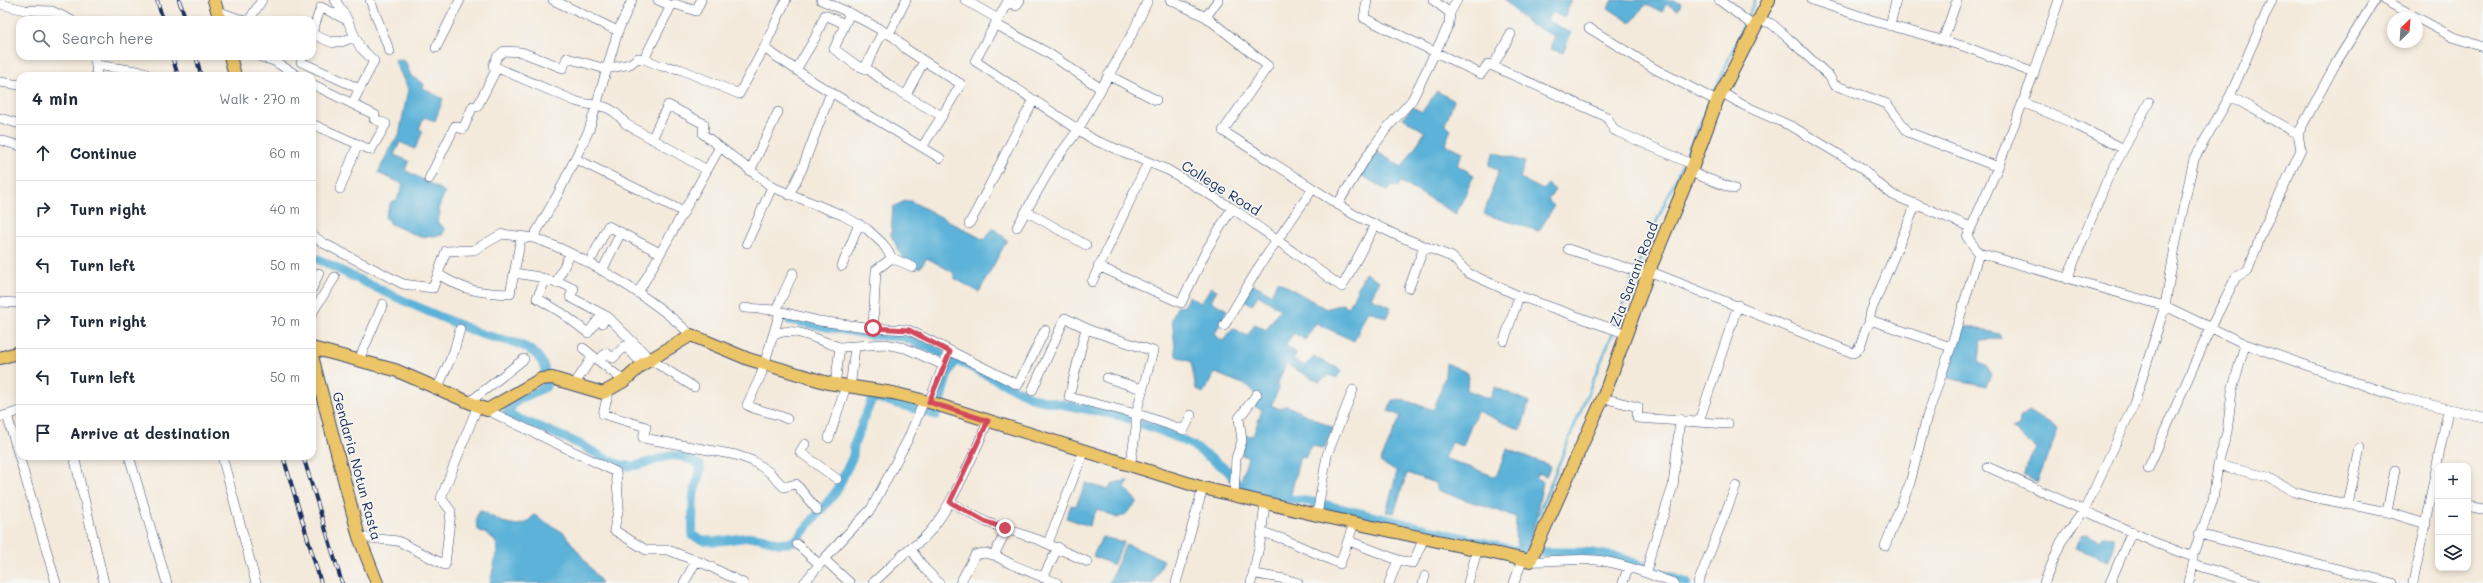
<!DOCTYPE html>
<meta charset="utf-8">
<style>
:root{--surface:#fff;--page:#f2f2f3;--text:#1f2937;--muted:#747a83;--line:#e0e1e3}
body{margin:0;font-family:Mali,sans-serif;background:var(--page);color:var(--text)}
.controls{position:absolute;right:12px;bottom:12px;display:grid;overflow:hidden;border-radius:8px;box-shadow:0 2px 6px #0003}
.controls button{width:36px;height:36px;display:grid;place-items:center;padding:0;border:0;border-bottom:1px solid var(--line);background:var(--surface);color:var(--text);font:20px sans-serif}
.compass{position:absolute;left:2387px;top:12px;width:36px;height:36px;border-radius:50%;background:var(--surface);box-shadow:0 2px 6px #0003;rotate:25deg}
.stop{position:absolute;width:12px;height:12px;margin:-9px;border:3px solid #d1495b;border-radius:50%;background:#fff}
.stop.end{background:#d1495b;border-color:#fff;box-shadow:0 1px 4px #0008}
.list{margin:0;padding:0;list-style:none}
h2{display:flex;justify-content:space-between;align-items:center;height:52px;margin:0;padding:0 16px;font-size:17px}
h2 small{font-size:13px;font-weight:400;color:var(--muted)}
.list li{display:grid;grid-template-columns:26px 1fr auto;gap:12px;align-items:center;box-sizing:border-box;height:56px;padding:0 16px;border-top:1px solid var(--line)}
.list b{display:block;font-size:15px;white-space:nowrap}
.list em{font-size:13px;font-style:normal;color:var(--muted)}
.icon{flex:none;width:22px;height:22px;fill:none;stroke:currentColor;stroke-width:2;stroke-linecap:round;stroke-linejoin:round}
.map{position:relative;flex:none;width:2483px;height:583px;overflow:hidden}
.search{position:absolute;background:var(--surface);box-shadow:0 2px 6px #0003;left:16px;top:16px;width:300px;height:44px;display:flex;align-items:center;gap:10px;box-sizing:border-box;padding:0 14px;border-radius:12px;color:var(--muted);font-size:15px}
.panel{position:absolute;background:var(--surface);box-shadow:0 2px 6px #0003;left:16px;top:72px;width:300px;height:388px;border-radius:12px}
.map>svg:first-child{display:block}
.water{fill:#5bb2d8;stroke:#3b709b}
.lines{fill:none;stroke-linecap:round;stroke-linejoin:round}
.stream{stroke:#5bb2d8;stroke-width:2.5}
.canal{stroke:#5bb2d8;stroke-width:9}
.minor-casing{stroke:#3c4b71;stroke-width:10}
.major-casing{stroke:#3c4b71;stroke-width:14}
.minor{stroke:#fff;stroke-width:9}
.major{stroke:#ecc569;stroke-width:12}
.rail-casing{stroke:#1b2f5e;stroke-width:4}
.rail{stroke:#f6f6f2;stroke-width:2.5;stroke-dasharray:8;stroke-linecap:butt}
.route{stroke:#d1495b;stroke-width:5}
.labels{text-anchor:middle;stroke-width:3.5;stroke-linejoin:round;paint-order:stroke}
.street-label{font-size:14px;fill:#1b2f5e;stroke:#f6f6f2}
</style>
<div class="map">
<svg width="2483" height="583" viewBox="0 0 2483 583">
<rect width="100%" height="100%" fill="#f6f6f2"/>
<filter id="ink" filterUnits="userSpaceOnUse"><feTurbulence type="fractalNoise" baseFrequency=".025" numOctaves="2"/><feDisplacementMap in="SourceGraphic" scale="8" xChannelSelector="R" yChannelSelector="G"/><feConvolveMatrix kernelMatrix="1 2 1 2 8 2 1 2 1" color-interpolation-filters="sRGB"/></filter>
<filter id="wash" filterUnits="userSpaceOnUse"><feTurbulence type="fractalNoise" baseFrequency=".012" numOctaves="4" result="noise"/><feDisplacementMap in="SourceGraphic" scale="16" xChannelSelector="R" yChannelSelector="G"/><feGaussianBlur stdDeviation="0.9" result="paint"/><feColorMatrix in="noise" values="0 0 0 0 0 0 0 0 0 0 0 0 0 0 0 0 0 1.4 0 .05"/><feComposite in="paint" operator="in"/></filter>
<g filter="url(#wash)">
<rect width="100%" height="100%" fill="#f4eadb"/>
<path class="water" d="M1504,0H1572L1564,18L1552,12L1547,20L1571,33L1563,53L1551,49L1555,36L1529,24Z
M1612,0H1674L1681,4L1678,10L1666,4L1662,12L1646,4L1631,23L1608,8Z
M396,59L405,61L411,76L424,84L423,88L443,99L435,121L424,117L419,129L423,131L415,149L400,142L394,155L409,161L405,170L445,192L438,209L440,214L437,222L445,229L442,235L420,237L391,224L385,217L391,202L397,200L403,184L378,173L391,146L399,136L408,89L395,61Z
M1437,91L1454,101L1445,124L1451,129L1445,144L1463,152L1457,165L1474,175L1456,214L1401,182L1398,187L1393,185L1388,191L1359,174L1375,151L1402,167L1425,132L1403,118L1413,107L1422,112Z
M1494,152L1525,162L1520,178L1543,190L1548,184L1555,190L1548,200L1554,206L1539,231L1484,214L1499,170L1489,165Z
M905,201H911L984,240L993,228L1007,240L979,292L954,278V273L927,258L920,268L905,263L891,235L893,207Z
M1365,273L1379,281L1371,298L1391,307L1386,318L1368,310L1354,341L1316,323L1305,340L1294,333L1285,345L1297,354L1293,360L1305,366L1314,357L1342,370L1336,378L1330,375L1319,382L1286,364L1277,385L1280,387L1271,405L1280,409L1286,405L1333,428L1324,449L1311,445L1305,458L1300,456L1290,498L1249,489L1241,481L1248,457L1242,455L1245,435L1253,436L1262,410L1254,406L1255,393L1248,386L1215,373L1203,393L1196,389L1191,362L1176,356L1172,319L1177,307L1185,306L1188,296L1201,303L1211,287L1217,290L1211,301L1227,310L1214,335L1223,341L1233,328L1247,336L1255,324L1266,330L1280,309L1258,295L1252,305L1243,299L1253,284L1271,294L1278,281L1326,309L1342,304L1349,307Z
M1961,325L2000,334L2001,339L1981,340L1979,362L1988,367L1991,374L1986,386L1948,378L1946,372Z
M1446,363L1468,373L1467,390L1490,399L1495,387L1529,402L1521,430L1477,411L1463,446L1451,442L1444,458L1496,477L1507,449L1551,466L1546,476L1539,473L1536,478L1543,482L1529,550L1519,548L1515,536L1516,517L1437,490L1435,483L1407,473L1394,513L1386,512L1397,472L1380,462L1401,416L1388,411L1392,400L1407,401L1434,410L1445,376Z
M2029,411L2058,429L2037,483L2024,475L2026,465L2036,448L2012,429L2019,426L2020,418Z
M1128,481L1125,488L1137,502L1125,515L1117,518L1097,509L1089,526L1066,518L1071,505L1076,506L1086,483L1108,490C1113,481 1118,482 1128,481Z
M480,510L502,522L517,525L526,523L534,515L564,533L602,583H490L498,547L493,538L477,529L476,518Z
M2086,534L2100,541L2104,536L2113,537V550L2108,561L2075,548L2081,536Z
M1102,537L1124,542L1113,565L1093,556Z
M1126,544L1164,560L1153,583H1109Z"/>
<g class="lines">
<path class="stream" d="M1614,327L1643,252L1755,0
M1535,522L1613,332"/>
<path class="canal" d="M312,256C366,284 420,309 476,332C495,340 516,339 533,352C545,361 546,372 546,387L518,400L507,411V414C529,423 552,432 575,442C589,448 615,467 631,466C660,463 669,445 700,465C701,477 696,482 694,492C693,496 692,532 693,536C714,547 733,537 754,537C770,538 780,549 796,540L836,492L853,456L854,445L871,401L877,398L936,415C943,397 944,374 957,360
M789,320L871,335L904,337L941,353
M954,359L1035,399L1121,416L1164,432L1192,445L1227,470L1241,488L1267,496L1314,502L1522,552H1585L1618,557L1687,583"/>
</g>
</g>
<g filter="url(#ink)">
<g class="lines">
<defs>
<path id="minor" d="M335,0L345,15L360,47L374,61L352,104
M370,0L390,52
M553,0L618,31
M632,0L618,31L589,130L558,194L533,238C579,252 657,301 691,335
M821,0L850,13L834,49L856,65L869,70L893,88L942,116L922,147
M965,0L998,19L975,61L1094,140L1168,170L1232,208L1342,287L1375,225
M1170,0L1206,17
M1218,0L1206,17L1268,66L1223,131L1353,214L1396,235L1452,257L1468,273L1519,296L1627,334
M1367,0L1364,18L1481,74L1488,64L1607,117L1614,130L1618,132L1687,162L1693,166L1691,167L1693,173L1734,189
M1719,0L1755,27
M1812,0L1878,22L1966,47L2034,73L1998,167L1967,237L1979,253
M2384,0L2453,37L2483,47
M0,4L25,10L52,11L71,20
M671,6L675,4L696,11L701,0
M217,11L242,20
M850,13L894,37L906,49L924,61L906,95
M1450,13L1457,0
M998,19L1008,1L1016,6L1020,0
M1758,19L1772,24L1788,38L1829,76L1834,85L1887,104L1908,132L1998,167
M249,20L262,0
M995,24L1048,53L1100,88
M1890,26L1896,0
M1589,28L1655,69L1717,101
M312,33L321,7L347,20
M312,34L333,43L335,41L341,42L354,37
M889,34L906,0
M1943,40L1957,0
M436,48L460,0
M764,48L786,0
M95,56L97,76
M258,56L274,61L298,76
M644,59L671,6L658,0
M924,61L961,84L942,116
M301,62L360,89
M96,65L144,72
M1493,66L1511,34
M865,68L883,31
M796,70L815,38L825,15L845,24
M2034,73L2059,0
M1108,75L1156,100
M0,82L20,85
M312,84L375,115L374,119L386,124L371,150L312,124
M1721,92L1743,105L1793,127L1862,168L1875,181L1893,195L1971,227
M2230,96L2298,134
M2022,102L2070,122L2122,148
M0,118L20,124
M652,139L668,105L704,124L703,134L720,147
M0,140L20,146
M576,159L684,212
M707,170L720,147L772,187L842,215L867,229L883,244L892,258L913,267
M750,171L778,112
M429,179L455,126L463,129L473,106L477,107L497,68
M340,189L358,144
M789,195L802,169L831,92
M1337,205L1371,150L1387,128L1412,100L1449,24L1450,13L1433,0
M1026,211L1086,245
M969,224C992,184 1010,140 1034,100
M1017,227L1053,164L1078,130L1133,32L1148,0
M312,235L323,243L403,284L433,288L446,251L474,250L502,234L533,238
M747,243L772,187
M1568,249L1648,275
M593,256L608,226L660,253
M842,266L859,224
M1098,266L1181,303L1207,249L1232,208
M602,271L621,232
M1649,271L1853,353C1865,349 1861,326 1873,321L1951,347L1979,253L2165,306L2245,344L2398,397L2483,417
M515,273L539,277L556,283L570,254
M438,274C465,291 479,293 510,294L521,238
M546,279L537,298L562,313L588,333L598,320L602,323L608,317
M2067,279L2107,180L2149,102
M557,281L574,289L570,297L608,317L651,360L694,387
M1092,282L1148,162
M1409,288L1424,247
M312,289L319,273
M638,293L707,170L626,124C607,100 600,109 575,101L493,66L497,57L504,51L521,52L563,68L567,58L606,69L630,64L638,58L644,59L661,66L680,69L739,94L764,48L814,82L940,158
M0,302L20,303
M744,308L775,310L819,321L873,328L876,270L892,258
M776,310L793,273
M780,312L761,375L747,405C760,412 774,412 787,419
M312,313L335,277
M1869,322L1871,311L1916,204
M1224,326L1260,265L1312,190
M873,328L909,330L1018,385L1045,330
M1086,328L1069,397L1144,416L1184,430L1191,415
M774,335C795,324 819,342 840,347
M1504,341L1519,296
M583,348L624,381
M359,360L383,304
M599,360L606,353L613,358L625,346L643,364
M1107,378L1142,389
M851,380L855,347
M574,385L593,356
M835,385L840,347L885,344L905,348L943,365
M438,387L454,351L460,329
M609,391L603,414L646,427L643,438L736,455L753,461L769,472L784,487L796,484L817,510
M1032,391L1065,318L1092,331L1153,351L1136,414V428L1130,467
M1603,398L1638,407L1637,418L1728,424
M471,401L524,359
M929,402L949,351
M487,410L616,472L619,506L614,530L646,550H668L707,565L743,583
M7,415L56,583
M0,417L20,411
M1699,421L1738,305
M829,438L846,386
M805,444L800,452L837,479
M74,456L104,583
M129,456L167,583
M222,456L256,583
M2218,465L2268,477L2294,492L2312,497L2387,512L2426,524
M1988,467L2156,543L2193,557
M2148,469L2210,329L2236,277L2248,270L2263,230L2301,150L2298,134L2336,63L2375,0
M1234,496L1236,458L1242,441L1239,418L1257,394
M950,502L986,522L1039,540L1088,562
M2348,504L2360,448
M2468,506L2483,509
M2387,512L2395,470
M1317,515L1327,455L1353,390
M1262,532L1286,540L1340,564L1354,523
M2199,534L2393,583
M359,537L398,541L445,565L451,511L441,498L478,405
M1349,541L1398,560
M1048,543L1084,451
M797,544L819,564
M1885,546L1910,483L1926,420L1951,347
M910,548C942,534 974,453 988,421
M994,555L1011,564L1057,583
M824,559L850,583
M1530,561C1552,562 1574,558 1596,560C1622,563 1648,574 1674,583
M2193,564L2255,583
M1253,573C1270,578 1281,576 1298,583
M1647,573L1650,556L1673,486L1680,419
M1043,578L1058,547
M684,583L696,561
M804,583L824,559L871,509L908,439L924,401
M873,583L910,548L925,569L939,583
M960,583L975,555L984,553L994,555L1007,529
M1176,583L1203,488
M1251,583L1261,538L1265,503
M1389,583L1398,560L1413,563L1424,538
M1423,583L1425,576
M1468,583L1477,551
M1514,583L1522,561
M1623,583L1628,567
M1698,583L1736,486
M2044,583L2061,542L2085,509L2134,404L2165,306L2176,241L2194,159L2230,96L2272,0
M2110,583L2132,531
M2189,583L2193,564V554L2213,500L2218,465L2227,432L2232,391L2245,344
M2413,583L2448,410"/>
<path id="major" d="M214,0L220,20
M230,56L235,76
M312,348L395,370L487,410L541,379L552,378L603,393L624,381L643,364L691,335L748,359L828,383L893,393L929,402L1203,488L1317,515L1530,561L1603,398L1649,271L1693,166L1717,101L1769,0
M312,356L359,537L377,583
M0,358L20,352"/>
</defs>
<use href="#minor" class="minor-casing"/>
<use href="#major" class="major-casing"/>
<use href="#minor" class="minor"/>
<use href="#major" class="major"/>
<defs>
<path id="rail" d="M157,0L163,20
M179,0L186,20
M172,56L178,76
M196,56L201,76
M283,456L321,583
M303,456L342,583"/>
</defs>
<use href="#rail" class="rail-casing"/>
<use href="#rail" class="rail"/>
</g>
</g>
<g class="lines" filter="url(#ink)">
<path class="route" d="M873,328L909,330L950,352L929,402L988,421L950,502L986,522L1005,528"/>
</g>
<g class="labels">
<g class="street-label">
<text transform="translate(1221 188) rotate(32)" y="5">College Road</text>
<text transform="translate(1634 274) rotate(-69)" y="5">Zia Sarani Road</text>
<text transform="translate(357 466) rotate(75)" y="5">Gendaria Notun Rasta</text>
</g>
</g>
</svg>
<div class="controls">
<button>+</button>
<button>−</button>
<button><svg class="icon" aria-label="layers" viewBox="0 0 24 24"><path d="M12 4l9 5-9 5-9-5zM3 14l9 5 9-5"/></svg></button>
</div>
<svg class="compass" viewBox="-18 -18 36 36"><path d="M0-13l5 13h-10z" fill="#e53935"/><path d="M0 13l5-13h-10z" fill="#747a83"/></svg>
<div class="stop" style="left:873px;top:328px"></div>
<div class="stop end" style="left:1005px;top:528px"></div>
<div class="search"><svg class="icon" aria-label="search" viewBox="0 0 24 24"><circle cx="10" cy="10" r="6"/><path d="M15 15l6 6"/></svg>Search here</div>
<section class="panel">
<h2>4 min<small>Walk · 270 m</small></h2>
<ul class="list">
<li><svg class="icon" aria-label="ahead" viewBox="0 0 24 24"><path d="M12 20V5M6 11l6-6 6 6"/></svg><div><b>Continue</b></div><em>60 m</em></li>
<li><svg class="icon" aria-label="right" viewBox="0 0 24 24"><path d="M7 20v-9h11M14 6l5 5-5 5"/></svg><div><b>Turn right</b></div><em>40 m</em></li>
<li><svg class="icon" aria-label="left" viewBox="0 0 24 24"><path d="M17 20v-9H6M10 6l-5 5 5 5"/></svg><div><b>Turn left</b></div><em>50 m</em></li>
<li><svg class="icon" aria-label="right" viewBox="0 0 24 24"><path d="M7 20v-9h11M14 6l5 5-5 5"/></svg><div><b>Turn right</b></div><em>70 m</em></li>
<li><svg class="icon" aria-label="left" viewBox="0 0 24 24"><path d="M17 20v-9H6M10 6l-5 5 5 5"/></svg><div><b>Turn left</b></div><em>50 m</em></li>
<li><svg class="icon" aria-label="arrive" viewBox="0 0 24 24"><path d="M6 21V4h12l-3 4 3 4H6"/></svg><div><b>Arrive at destination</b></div></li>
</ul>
</section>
</div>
